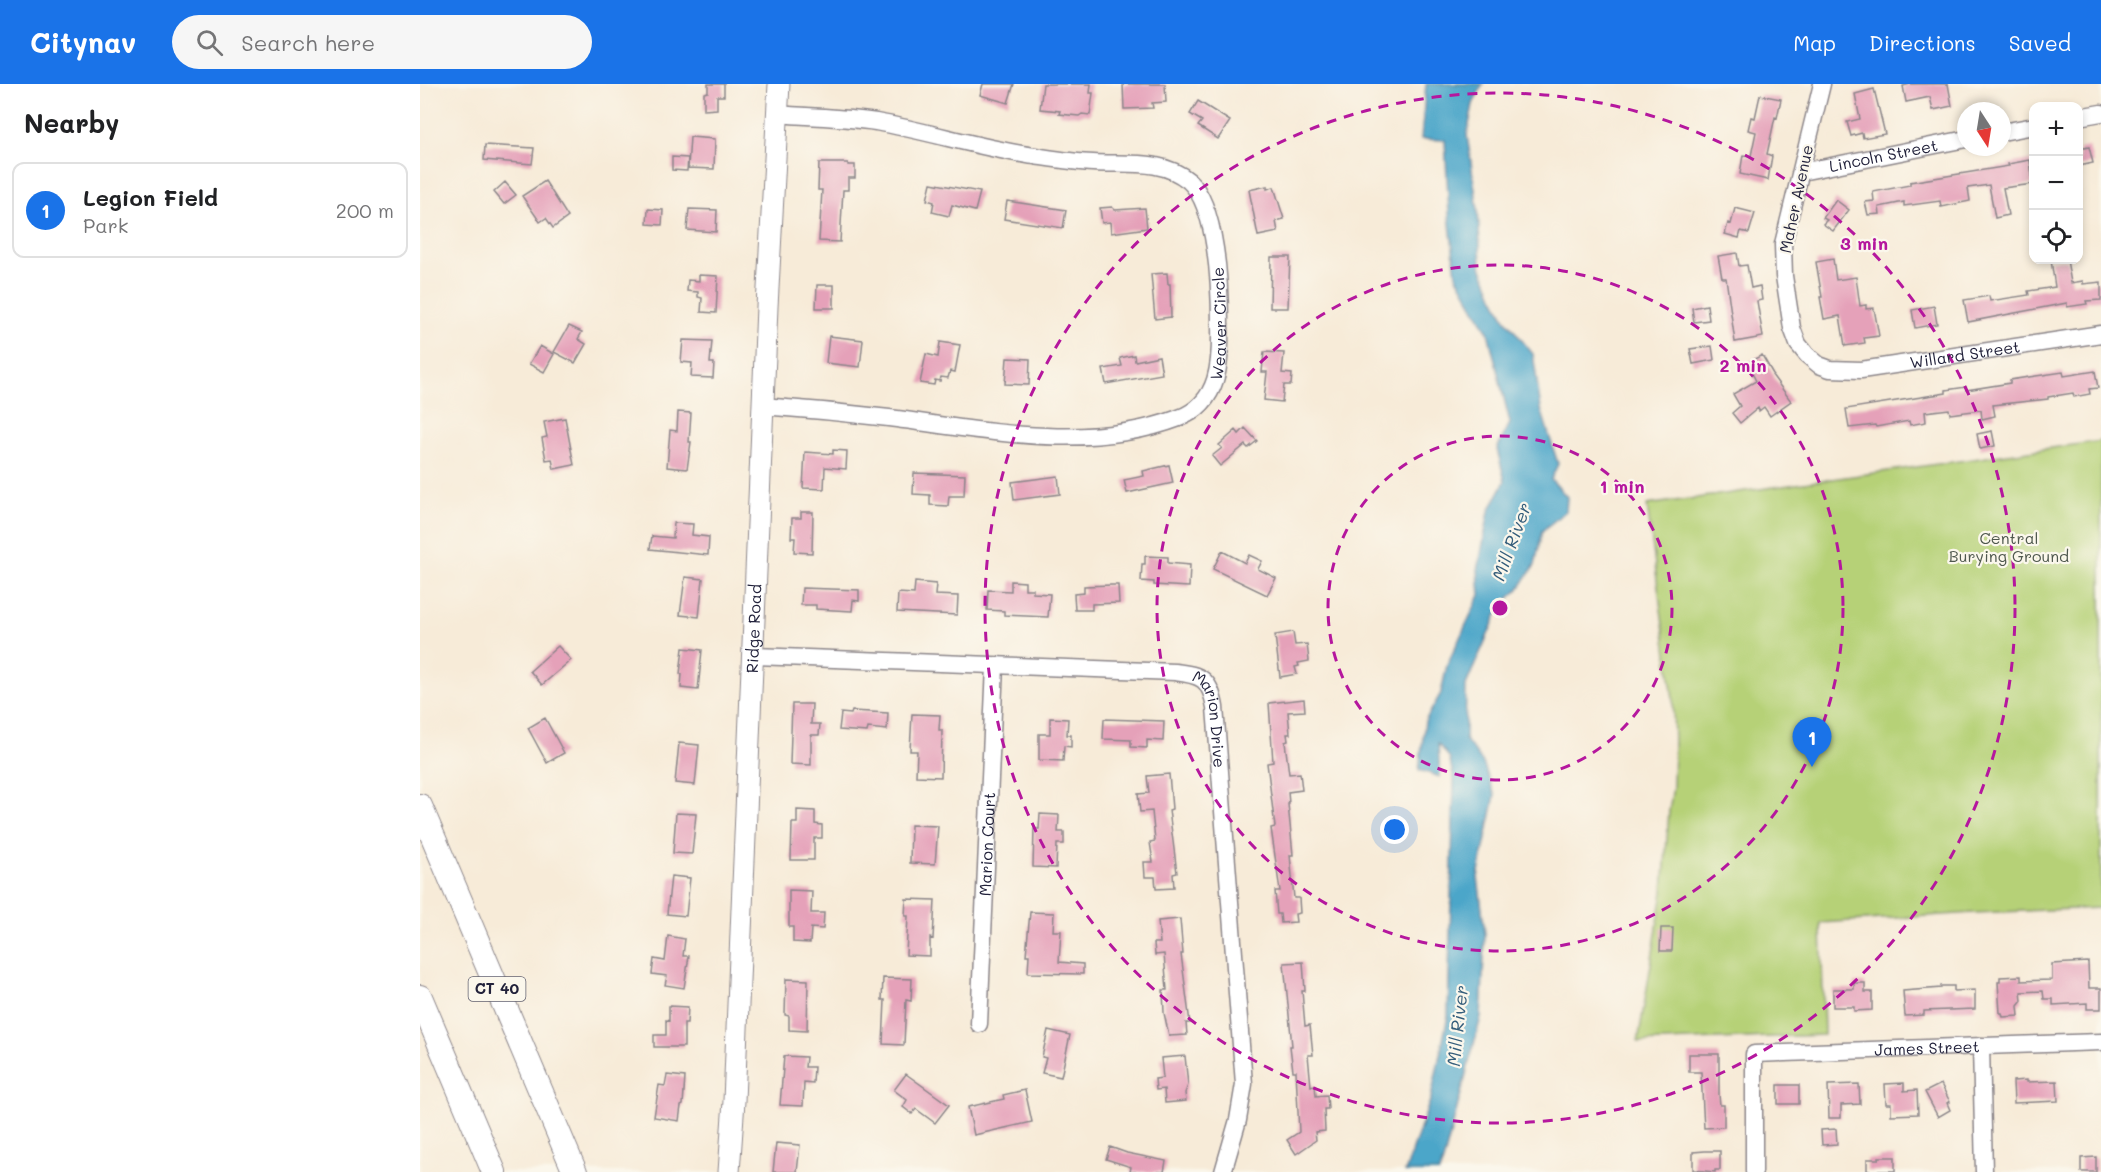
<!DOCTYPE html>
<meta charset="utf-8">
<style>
:root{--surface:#fff;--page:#f6f6f6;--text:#202124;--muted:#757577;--line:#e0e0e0;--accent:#1a73e8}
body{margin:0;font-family:Mali,sans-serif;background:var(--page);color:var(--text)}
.controls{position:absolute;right:18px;top:18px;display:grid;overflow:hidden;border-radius:12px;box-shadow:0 3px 9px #0003}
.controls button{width:54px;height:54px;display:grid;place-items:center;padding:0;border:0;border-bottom:2px solid var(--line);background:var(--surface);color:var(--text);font:30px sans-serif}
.compass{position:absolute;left:1537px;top:18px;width:54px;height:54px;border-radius:50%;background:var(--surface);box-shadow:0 3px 9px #0003;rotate:168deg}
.you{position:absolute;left:975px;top:746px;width:21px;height:21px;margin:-15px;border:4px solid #fff;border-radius:50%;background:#1a73e8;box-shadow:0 0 0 9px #1a73e833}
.badge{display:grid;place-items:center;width:39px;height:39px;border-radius:50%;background:var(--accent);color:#fff;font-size:20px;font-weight:700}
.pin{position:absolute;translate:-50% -50px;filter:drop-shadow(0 2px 3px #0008)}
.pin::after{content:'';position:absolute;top:32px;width:21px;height:18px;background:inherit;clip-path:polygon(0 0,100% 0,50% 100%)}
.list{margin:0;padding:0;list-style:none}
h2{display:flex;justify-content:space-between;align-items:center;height:78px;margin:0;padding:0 24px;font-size:26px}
h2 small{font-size:20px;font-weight:400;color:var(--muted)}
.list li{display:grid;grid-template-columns:39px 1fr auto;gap:18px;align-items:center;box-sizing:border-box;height:96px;margin:0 12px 12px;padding:0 12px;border:2px solid var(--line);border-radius:12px}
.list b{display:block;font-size:22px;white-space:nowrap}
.list p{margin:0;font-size:20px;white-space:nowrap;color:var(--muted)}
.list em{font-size:20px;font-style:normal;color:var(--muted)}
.icon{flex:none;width:33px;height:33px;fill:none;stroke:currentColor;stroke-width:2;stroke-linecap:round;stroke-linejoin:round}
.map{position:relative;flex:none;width:1681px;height:1088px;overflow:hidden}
header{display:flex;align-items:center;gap:36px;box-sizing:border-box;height:84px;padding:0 30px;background:var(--accent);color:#fff}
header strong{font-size:28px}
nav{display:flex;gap:33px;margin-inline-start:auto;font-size:21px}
.search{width:420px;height:54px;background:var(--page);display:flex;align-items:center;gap:15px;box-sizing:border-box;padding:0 21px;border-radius:33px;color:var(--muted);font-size:22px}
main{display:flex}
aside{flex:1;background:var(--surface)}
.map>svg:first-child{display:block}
.green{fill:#b6d177;stroke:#6c7a59;stroke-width:1.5}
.water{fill:#4ba6c9;stroke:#366482;stroke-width:1.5}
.building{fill:#e5a1b9}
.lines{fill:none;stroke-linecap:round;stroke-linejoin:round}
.minor-casing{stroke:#8c868a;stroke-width:19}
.major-casing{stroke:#8c868a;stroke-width:23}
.highway-casing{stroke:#8c868a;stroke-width:26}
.minor{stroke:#fff;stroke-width:16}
.major{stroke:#fff;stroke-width:21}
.highway{stroke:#fff;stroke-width:24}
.ring{fill:none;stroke:#b5179e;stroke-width:3;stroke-dasharray:10 8}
.labels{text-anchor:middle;stroke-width:4.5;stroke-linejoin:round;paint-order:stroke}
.shield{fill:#fbf7ec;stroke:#636270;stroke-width:1.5}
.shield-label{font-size:15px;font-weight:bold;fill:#22223b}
.street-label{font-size:16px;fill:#22223b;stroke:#fbf7ec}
.park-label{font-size:16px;fill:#4e574d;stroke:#fbf7ec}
.water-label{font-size:18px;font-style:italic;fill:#345d7b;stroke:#fbf7ec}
.centre{fill:#b5179e;stroke:#fbf7ec;stroke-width:3}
.ring-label{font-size:18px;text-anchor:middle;font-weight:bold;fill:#b5179e;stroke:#fbf7ec;stroke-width:4.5;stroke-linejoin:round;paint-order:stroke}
</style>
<header>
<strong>Citynav</strong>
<div class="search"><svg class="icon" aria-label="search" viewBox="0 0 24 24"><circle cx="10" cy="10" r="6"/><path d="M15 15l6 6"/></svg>Search here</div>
<nav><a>Map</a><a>Directions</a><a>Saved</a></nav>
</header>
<main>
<aside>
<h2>Nearby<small></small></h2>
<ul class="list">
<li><span class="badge">1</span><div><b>Legion Field</b><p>Park</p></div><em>200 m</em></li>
</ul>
</aside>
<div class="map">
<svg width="1681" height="1088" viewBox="0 0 1681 1088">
<rect width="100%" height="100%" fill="#fbf7ec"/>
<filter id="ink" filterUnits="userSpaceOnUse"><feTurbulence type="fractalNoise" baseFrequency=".0167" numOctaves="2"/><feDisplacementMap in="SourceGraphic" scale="12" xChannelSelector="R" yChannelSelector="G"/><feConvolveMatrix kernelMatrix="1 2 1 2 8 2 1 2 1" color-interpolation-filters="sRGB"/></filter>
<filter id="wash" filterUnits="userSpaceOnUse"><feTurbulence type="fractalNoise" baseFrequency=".008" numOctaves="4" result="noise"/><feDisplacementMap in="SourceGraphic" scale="24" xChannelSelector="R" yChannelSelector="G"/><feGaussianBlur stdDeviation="1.35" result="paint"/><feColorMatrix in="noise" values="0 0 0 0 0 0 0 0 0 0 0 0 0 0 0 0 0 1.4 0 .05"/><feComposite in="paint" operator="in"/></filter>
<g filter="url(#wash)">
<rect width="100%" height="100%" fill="#f7ebd8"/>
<path class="green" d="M1681,357V824L1553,829L1401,839L1404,951L1218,958L1243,808L1249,727L1253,703L1254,664L1253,615L1227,421Z"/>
<path class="water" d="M1006,0H1063L1053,20L1047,51L1058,126L1061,182L1073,212L1085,235L1113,270L1121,325L1138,380L1131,395L1147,413L1146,427L1122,447L1115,481L1098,506L1081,521L1046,601L1045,655L1063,679L1075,711L1058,793L1065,850L1061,933L1023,1078L1019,1088H985L1011,1014L1028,932L1034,695L1029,673L1018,660L1020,693L999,686L1005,637L1021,609L1027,581L1060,511L1058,486L1069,427L1085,397L1077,365L1090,339L1068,248L1036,191L1029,131L1025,56L1001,55Z"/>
<g id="blocks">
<path class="building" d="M288,0H304V12H297V25L284,26V9L288,8Z
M563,0H594L588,19L560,11Z
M623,0H671L670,9H673L670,31L662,30L659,32L639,30L640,27L620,25Z
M703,0H745L746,18L732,19L733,24L704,25Z
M1490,0H1528L1532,22L1513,26L1510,13L1486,18L1483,2Z
M1454,5L1465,50L1443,54L1442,49L1431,52L1427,38L1440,35L1435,10Z
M1340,11L1361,15L1357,34L1355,33L1347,70L1352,72L1348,96L1320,90L1323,71L1331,72L1336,48L1328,46L1331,33L1335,34Z
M778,17L810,37L798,55L778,42L782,37L770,30Z
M270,53L295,55L294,85L268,84Z
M65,61L114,64L112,80L64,76Z
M1669,63L1673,79L1659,82V65Z
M252,73L268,74L267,87L252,86Z
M1610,76L1613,100L1583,104L1588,131L1575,134L1569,101L1548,104L1550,117L1521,123L1520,117L1484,122V118L1459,123L1460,130L1448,131L1445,118L1454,117L1453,108L1490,101V98L1589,82L1588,80Z
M399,79H428V81H435V94H428V106H423L420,158L399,157L402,106H398Z
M125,97L148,133L133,144L126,134L120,138L102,112Z
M85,98L96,111L84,120L74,108Z
M511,99L560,108L555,127L532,121L529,132L512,128L514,118L507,116Z
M847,102V105L854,103L864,135L856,137L858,148L838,152L829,106Z
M1416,116L1429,126L1413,147L1403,140L1407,136L1403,134Z
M587,117L646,126L643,144L584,135Z
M692,123L695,126L725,124L727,144L691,149L690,138L682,139L680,124Z
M1315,124L1335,129L1329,149L1321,147L1319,154L1305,150L1308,139L1311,140Z
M228,125L243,126L242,141L227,140Z
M269,125L297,126L296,148L267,146Z
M1317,169L1319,182L1327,181L1331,204L1340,202L1342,216L1337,217L1343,253L1315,258L1306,194H1302L1298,172Z
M851,173H870L868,224H850Z
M1413,175L1416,196L1436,193L1440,222L1446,221V225L1454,224L1459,252L1444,254L1445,259L1425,262L1420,232L1404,235L1400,213H1402L1396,178Z
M1631,176H1647L1651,199L1663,197V200L1681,198V216L1666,217L1667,220L1647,223V219L1548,238L1544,216L1569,212L1570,217L1609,211L1608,207L1635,203Z
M747,189L748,200H750L751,233L735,235L731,190Z
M279,191L298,192L296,229L281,228L282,214L278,213V208L267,207L268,196L279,197Z
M397,201H414V224H396Z
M1287,221L1289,236L1274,238L1272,224Z
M1514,222L1517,240L1495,244L1492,226Z
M149,242L162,248L158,255L166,260L155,279L134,268Z
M409,252L443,256L440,283L406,279Z
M263,256L292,257L290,279H294L293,294L271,293L272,279L261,278Z
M520,258L540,261L535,288L530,287L528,294L521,293L520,297L515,296L514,301L500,299L506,270L518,273Z
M120,262L134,270L124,288L109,280Z
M1292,262L1294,276L1273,280L1270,265Z
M844,268L864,269L862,289L872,290L871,301H864L862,318L844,316L847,288H842Z
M714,271L715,277L739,272L742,290L686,300L683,285L702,282L700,274Z
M1342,271L1353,290L1352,291L1371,317L1350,332L1344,323L1339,327L1338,324L1320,339L1312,329L1320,322L1313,310L1336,297L1327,279Z
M587,274L610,275L609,301L585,300Z
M1675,287L1678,304L1669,305L1670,310L1654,313L1653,309L1628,313V315L1573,321L1575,332L1562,335L1561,326L1530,330L1529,325L1505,328L1506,338L1490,341L1489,337L1456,343L1455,341L1429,344L1426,325L1526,309V306L1546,303V306L1590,299V296L1609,293L1643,288L1644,292Z
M258,328L271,329L269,358H271L267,385L247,383L250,346L257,347Z
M145,334L154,381L134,385L132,375L126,376L122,354L127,353L124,338Z
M825,344L837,357L828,364L825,361L800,382L792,372L802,364L799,361L816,346L819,350Z
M1572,347L1575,362L1560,365L1557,350Z
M413,366L427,367L426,385L405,383L404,405L383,404L385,368L413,370Z
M749,381L753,399L707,409L704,396L724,392L723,387Z
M494,389L545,391L544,412H529L528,422L510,421V411L493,410Z
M638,392L640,410L594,416L592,398Z
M381,428H393L392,469L374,468L375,454H371L372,434H381Z
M254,439L273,440L272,451L289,453L288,471L230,465L232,452L253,454Z
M802,467L825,479L829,471L842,477L838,485L856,494L847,511L793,485Z
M725,472L748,473V479L770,481L769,503L734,501V498L721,497L722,480H725Z
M265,493L283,495L279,533L260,531Z
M591,497L605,498V505H613V509L630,510L628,533L584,531V527L567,526L568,506L591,507Z
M495,498L516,500L515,511L538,512L537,531L477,528L478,509L494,510Z
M692,501H698L699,519L672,520V526H655L654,510L664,509V502Z
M382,504L439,506V517L433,516L432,527L396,525V521H381Z
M873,548L875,561L887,560L889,577L878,579L879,582L875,583L877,590L860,593L855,551Z
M138,562L151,576L122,601L110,587Z
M263,564L282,566L278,606L261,604L262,590H260Z
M884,615L885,627L868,628L870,650H867L868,657L865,658L869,690L880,689L882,706L868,708L869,720H868L873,771H870L874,814H879L880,829L875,830L876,838L861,839L860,830H857L855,807H860L851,744L855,743L847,679L853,678L849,619Z
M372,620H392L391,640H400L399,651H391V681L370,680Z
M432,627L468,629L467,646L448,644L447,648L419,646L421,629L431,630Z
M492,630L520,631L519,646H522L521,693L496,692L497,667H490Z
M125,634L144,669L127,679L108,644Z
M630,634L648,635L647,651H651V663L644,662L643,677L619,676V650H630Z
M684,635L744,637L743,657L727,656V664L711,663V656L683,655Z
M259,659L279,661L275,701L255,699Z
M749,690L752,725L749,726L757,789L753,790L754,804L736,805L735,793H725L724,778H733L730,758L735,757L732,727L720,728L718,710L729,709L727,692Z
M377,726L395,727V740L402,741V754H394V776H371L372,739H377Z
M256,729L276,730L272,770L253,769Z
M620,730L639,731L638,748H644V760H637L636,784L613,783L614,745H619Z
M491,741L518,742L515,780L490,779Z
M251,792L270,794L266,832L247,830Z
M369,806L392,807L391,829H404L403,845L391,844L390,859L373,858V843H369Z
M486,815L515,816L513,855L510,854V872L486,871L488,832H485Z
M610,828L634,829L633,847H641L639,878L663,880V890L608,889L609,871H606Z
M760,835L763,870H761L770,939H766L767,951L749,952L744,929L743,906H747L744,870L735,871L734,859H740L738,837Z
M1241,844H1253L1252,867H1240Z
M248,852L265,855L263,872H269L264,904L245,901L247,892L232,890L234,875L245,877Z
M883,878L885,907H882L885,942L890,941L893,971H888L891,1002L895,1001L896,1012L907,1011L908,1025H904L905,1047L895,1048L896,1056L876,1070L867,1056L879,1048L876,987H873L870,962H872L864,879Z
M1668,878L1669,904H1681V925H1667V919L1633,921V915H1624L1623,907L1601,908L1602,917L1598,922L1599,932L1583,933L1582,929H1580L1578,898H1580V893L1601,892V897L1632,896V880Z
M463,894L492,895L491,917L486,916L484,961L463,960L465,916H462Z
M366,895L388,896L387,947L369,946V932L365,931Z
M1434,899H1445V908H1452V926L1434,927V923H1413V905H1434Z
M1521,902H1534V907L1555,906V925L1504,927V931L1485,932L1483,907L1521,904Z
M249,922L268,923L267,939H264V963H234V951H246V936L249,937Z
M628,946L650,951L641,993L622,989L626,974L622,973Z
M1269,970H1299V1011L1300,1021H1304V1043L1284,1044L1281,988H1269Z
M364,972L386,973L385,983H394L393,999L384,998L383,1022L360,1021Z
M765,972L768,1001L765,1009L766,1017L745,1019L744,1005L736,1006L735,995L743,994L741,974Z
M486,990L529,1021L515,1039L496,1025L492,1030L483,1023L487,1016L474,1006Z
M247,991L265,993L263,1021L261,1022L259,1037L234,1033L239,1001L245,1002Z
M1607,996V998L1637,997L1638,1017L1594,1019L1593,997Z
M1484,999V1007L1497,1006L1498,1030L1471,1031V1020H1466L1465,1000Z
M1439,1000L1440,1020L1421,1021V1034H1409L1408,1001Z
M1521,1000L1530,1018L1527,1019L1530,1026L1518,1033L1505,1008Z
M1358,1001H1379V1020H1358Z
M605,1006L612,1038L554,1051L548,1023L584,1015L583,1011Z
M1416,1045L1417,1060L1402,1061L1401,1046Z
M356,1059L380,1061L377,1088H353Z
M690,1063L707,1069L746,1077L744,1088H710L711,1083L686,1075Z
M1285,1067H1300V1086H1295V1088L1273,1086V1068Z
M1459,1073H1475V1087H1447V1075H1459Z
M1676,1073V1088H1661V1074Z"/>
</g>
</g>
<g filter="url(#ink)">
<use href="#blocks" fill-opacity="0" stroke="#8c868a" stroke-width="1.5"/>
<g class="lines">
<defs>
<g id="minor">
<path id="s1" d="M1402,0L1363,160L1364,192L1372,244L1378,260L1387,271L1399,281L1410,285L1441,286L1681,250"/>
<path d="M1658,33L1681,29"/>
<path d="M1582,48L1614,42"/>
<path id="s2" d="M1381,88L1546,55"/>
<path id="s3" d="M342,322C385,325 427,329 469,334C564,346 667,369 759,334C800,319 801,277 800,240C800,204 797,122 769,97C742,74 706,81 673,79C651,78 629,74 608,71C557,63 507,47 456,38C423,33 390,33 357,30"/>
<path id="s4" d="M333,572L755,588C782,591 790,595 795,623L824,1000L818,1036L803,1088"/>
<path id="s5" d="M559,940L575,582"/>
<path d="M1561,962L1564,1088"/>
<path id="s6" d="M1334,1088V970L1681,958"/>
</g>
<g id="major">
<path id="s7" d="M309,1088L314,1017L347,223L359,0"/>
</g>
<path id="highway" d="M0,722L155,1088
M0,913L74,1088"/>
</defs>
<use href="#minor" class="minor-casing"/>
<use href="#major" class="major-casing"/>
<use href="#highway" class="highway-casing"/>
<use href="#minor" class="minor"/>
<use href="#major" class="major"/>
<use href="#highway" class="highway"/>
</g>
</g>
<g class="ring">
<circle cx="1080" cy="524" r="172"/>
<circle cx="1080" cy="524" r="343"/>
<circle cx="1080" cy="524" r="515"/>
</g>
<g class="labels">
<rect class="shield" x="48.5" y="893" width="57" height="24" rx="4.5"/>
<g class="shield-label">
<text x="77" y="910">CT 40</text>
</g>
<g class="street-label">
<text dy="6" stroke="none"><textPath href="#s2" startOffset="84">Lincoln Street</textPath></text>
<text transform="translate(1376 115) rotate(-78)" y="6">Maher Avenue</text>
<text dy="6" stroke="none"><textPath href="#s3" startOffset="532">Weaver Circle</textPath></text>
<text dy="6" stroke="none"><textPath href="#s1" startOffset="444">Willard Street</textPath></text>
<text dy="6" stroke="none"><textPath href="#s7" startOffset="544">Ridge Road</textPath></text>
<text dy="6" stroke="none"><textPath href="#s4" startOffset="492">Marion Drive</textPath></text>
<text dy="6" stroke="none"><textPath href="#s5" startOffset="180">Marion Court</textPath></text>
<text dy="6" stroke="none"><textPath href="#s6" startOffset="291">James Street</textPath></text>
</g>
<g class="park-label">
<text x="1589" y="460">Central<tspan x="1589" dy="18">Burying Ground</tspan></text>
</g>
<g class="water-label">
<text transform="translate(1092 458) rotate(-70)" y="6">Mill River</text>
<text transform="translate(1038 942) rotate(-84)" y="6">Mill River</text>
</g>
</g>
<circle cx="1080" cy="524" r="9" class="centre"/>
<g class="ring-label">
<text x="1444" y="166">3 min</text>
<text x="1323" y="288">2 min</text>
<text x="1202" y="409">1 min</text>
</g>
</svg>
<div class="controls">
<button>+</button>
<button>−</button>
<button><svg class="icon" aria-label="locate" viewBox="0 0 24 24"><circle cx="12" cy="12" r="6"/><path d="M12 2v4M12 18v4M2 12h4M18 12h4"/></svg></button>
</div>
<svg class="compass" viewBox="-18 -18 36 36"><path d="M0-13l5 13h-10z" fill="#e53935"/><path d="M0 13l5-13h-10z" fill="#757577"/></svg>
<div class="you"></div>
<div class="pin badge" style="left:1392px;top:683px">1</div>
</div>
</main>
